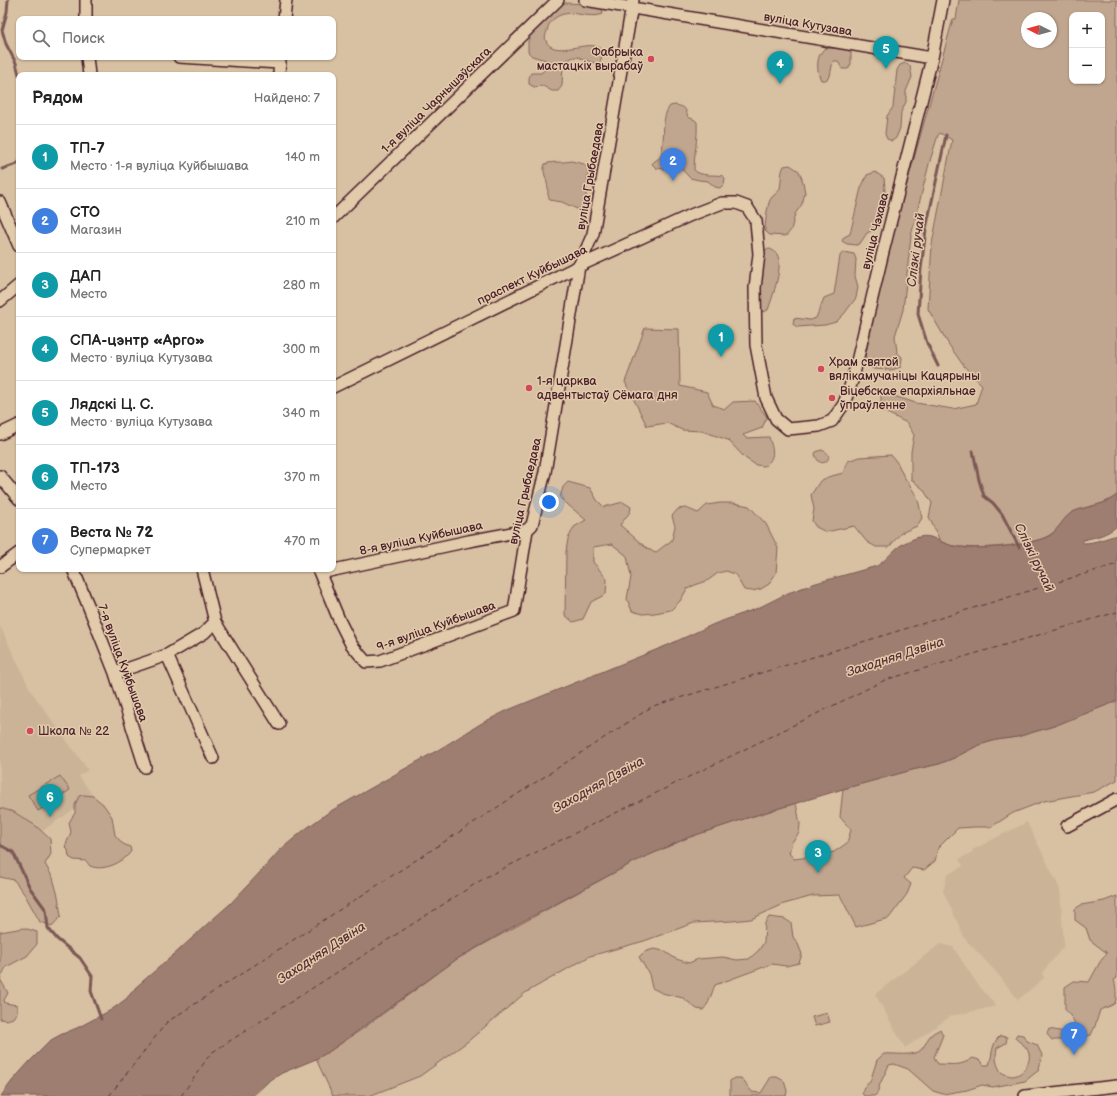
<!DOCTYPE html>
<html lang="ru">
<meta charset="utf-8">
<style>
:root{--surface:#fff;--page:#f6f6f6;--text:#222;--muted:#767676;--line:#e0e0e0;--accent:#d1495b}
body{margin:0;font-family:"Balsamiq Sans",sans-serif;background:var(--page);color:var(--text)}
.controls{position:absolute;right:12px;top:12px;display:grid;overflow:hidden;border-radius:8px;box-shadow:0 1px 3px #0004}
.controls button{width:36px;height:36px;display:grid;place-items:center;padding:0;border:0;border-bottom:1px solid var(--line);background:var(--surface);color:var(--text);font:20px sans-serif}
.compass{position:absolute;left:1021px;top:12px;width:36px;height:36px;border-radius:50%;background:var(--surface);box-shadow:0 1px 3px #0004;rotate:275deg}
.you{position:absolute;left:549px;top:502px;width:14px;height:14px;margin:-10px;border:3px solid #fff;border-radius:50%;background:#1a73e8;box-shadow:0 0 0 6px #1a73e833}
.badge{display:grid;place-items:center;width:26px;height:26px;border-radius:50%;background:var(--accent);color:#fff;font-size:13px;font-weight:700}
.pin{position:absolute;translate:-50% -33px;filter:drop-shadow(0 1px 2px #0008)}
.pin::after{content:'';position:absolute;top:21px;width:14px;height:12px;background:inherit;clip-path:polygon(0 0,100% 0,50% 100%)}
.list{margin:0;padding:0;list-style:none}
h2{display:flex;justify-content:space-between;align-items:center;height:52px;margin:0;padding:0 16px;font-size:17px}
h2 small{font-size:13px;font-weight:400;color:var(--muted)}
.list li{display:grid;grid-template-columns:26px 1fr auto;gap:12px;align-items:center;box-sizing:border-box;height:64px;padding:0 16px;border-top:1px solid var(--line)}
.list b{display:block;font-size:15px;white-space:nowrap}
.list p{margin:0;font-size:13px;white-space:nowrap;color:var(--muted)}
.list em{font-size:13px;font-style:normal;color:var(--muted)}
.icon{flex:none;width:22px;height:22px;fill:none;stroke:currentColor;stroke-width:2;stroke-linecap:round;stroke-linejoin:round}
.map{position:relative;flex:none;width:1117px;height:1096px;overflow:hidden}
.search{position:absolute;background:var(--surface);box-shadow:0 1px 3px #0004;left:16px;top:16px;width:320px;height:44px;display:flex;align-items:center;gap:10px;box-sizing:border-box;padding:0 14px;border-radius:8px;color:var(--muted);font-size:15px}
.panel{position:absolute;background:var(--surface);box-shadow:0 1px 3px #0004;left:16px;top:72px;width:320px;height:500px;border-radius:8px}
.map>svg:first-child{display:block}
.built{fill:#cbb398}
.green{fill:#c0a68e;stroke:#85625c;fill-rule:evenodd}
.water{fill:#9e7e71;stroke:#7c5855}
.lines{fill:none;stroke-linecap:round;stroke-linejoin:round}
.stream{stroke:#7c5855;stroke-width:3}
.ferry{stroke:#5b3239;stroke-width:1;stroke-dasharray:5 4;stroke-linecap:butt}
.minor-casing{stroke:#4a1f2b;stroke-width:14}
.minor{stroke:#e1cbaa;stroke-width:11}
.poi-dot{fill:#d1495b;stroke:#e1cbaa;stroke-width:1.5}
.labels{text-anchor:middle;stroke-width:3;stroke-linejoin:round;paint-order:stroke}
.street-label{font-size:12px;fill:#4a1f2b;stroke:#e1cbaa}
.poi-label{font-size:12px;fill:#4a1f2b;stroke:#e1cbaa;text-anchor:start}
.water-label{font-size:13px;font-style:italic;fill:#5b3239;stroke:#e1cbaa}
</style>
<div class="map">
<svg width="1117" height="1096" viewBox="0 0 1117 1096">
<rect width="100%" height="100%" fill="#d8c1a2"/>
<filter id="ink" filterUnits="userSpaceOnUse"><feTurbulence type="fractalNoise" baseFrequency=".025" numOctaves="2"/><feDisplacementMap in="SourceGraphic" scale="8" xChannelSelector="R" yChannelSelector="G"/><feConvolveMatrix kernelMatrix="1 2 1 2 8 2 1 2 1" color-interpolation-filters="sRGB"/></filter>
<g filter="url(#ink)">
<path class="built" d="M0,626L31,691L88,770L79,776L93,796L38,834L0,817Z
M1027,822L1060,889L1064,946L1042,973L1044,978L1018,1000L997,973L965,939L943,891L947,875L963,866L959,859L973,852L972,850Z
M940,944L953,947L976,982L996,1006L984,1009L951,1016L905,1048L875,994Z"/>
<path class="green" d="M959,0H1117V495C1103,506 1090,505 1075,511C1063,516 1060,530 1048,536C1029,546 976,550 955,546C950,546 945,543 940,541L929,517L932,503L923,489L911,479V452L914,435L907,423L881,410V392L916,403L953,409L976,404L982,385L963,365L949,345L928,309L932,244L952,140L940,133L938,135L929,164L911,236L903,310L895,336L897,352L902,357L901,367L891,370L873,369L865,357L887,255L953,19H956ZM1072,15H1102V81H1072ZM1027,18H1051V42H1027Z
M565,3L587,4L602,9L603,14C587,20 570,7 555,18C551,21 550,22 548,27C547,32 544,37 546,41C553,57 582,43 595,46C604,48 603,57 599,63C589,64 582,56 574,57C570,58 566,61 563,64L562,86L558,91H552L543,86L534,87L529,84V78L531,73H541L549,66V61L532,56L528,52V41L533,31L555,7Z
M825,48L847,49L851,52V64L848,69H842L838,61H833L830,76L826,80H821C816,70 816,55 825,48Z
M905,63L910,66L912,77L906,91V102L901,112L900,128L896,138L892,141L887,139L885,134L887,116L893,107L897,70L900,65Z
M675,105C685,107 685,107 688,117L695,120L697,122C698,139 694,154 694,170C701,177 713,174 723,176L725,178L724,184L720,188L715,187L708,181L699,180L690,178L677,164C672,163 668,165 664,169L656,168L652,164C654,160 659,160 661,156C661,155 662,151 662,150C665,136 661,116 670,106Z
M571,161L584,164L588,169V174L585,204L582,208L577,209L562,202L550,200C546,193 549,190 547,183C546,176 542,172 545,164C553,161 563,163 571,161Z
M790,165L799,171L803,182L805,193L802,204L795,214L791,230L786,236L770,235L765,231C765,225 767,206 770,200C772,195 778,194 780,188C782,180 780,173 784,166Z
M875,172L884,178C887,198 882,210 877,228L867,233L861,242L857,245L847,244L842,241L844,237L850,234L861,188L867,175Z
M769,249C771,249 774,251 775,252C786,261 772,298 768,310L763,312L759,308L761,254L764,250Z
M843,252L854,254L856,259L855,276L858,287L856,298L844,314L836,322L825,325L797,327L793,324L794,318L810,320L816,318L824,298L834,294L840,256Z
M645,328L679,329L680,386L707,392L713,405L725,409L733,402L755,401L767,417L762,428L743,435L746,438L769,437C773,450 776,457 765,466L756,465L745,458L728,440L702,431L682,430L667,423L647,426L625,382Z
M821,450C839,454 820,474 815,454L816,452Z
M891,455L898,464L903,475L916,495L919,504L922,518L917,526L901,533L889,547H876L867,542L854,526L826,532L816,527L812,521L814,509L811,495L820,481L828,477L843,473L848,461L859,457Z
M568,482L590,488L597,500L604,507L623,502L631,507L630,512L620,525L644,546L655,553L672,540L675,526L672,516L678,509L686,508L698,513L707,505L720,503H734L749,506L766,524L778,548L776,573L769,584L761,589L752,591L744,590L735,574L726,571L718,573L707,581L695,585L687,589L680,601L671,610L655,613L643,614L632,611L627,599L631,577L627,556L612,544L593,547V562L607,579L606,594L591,602L583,619L573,622L565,615L566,551L568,539L574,527L586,520L560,498L563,487Z
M1117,701V780L1094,792L1044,801L1013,813L991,827H974L958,828L938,848L935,861L924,870L912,868L904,878L911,884L907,894L889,918L856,927L840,895L813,896L784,904L751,919L732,921L694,923L644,941L590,956L525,993L467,1042L420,1076L369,1096H333L316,1059L330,1051L361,1030L457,959L588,887L634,862L687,838L747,818L796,803L800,824L799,833L792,842L789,853L794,859L818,856L834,852L847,843L851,830L840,817L843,789L912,770L939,764L954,758L979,745L996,740L1017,737L1054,726Z
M60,776L70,790L38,811L28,795Z
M84,795L93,796L103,804L112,817L115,835L123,844L130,847L131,851C125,862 103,872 90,866C89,865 87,862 86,861L74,860L69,857L68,850L65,847L71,832L69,823L71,819L75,813V805L79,796Z
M0,808L14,812L36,826L50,839L51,854L45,864L53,878L58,896L61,916L52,926L40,922L25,895L14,880L0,877Z
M1117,896V978L1114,980C1116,985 1117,998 1115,1003C1112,1006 1104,1008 1100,1010L1095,1026L1091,1035L1073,1040H1052L1047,1034L1049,1029L1069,1033L1075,1030L1074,1021L1065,1009V987L1074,981L1089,982L1100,962L1107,953L1090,940L1086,928L1075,920V909L1081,905L1104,901Z
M769,917L785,919L791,923L793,937L798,944L802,954L799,963L786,966L772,964L715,985C711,994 710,1003 703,1010L697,1009L683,998L662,993L652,988L649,974L639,957L644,952L654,949L664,951L676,959L689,963L698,959L723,957L737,960L749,959L759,950L764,942L765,923Z
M24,928L37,932V944L27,956L6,967L0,979L8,993L4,1000L5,1003L17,1005V1012L13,1018L7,1020L0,1019V932Z
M827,1013L830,1022L815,1026L812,1017Z
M940,1029L943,1035L934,1057L938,1064C953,1064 960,1067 973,1058L979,1060L984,1065H989C993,1054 991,1044 1000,1036L1007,1037L1006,1043L997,1048C995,1058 996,1064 1001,1072C1004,1074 1009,1076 1013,1076C1024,1075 1034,1059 1027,1049C1025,1045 1019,1042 1015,1038L1017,1034L1023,1035L1027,1041L1037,1045L1042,1055L1039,1070L1025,1081L993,1087L982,1085L967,1090L943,1094L933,1091L908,1069L894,1064L889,1065L880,1084L877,1094L874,1096H864L862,1093L864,1087L870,1082L877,1060L884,1054C894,1053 914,1057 921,1050C926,1045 927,1038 932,1034C934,1032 938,1031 940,1029Z
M771,1077H777L784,1081L787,1091L786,1096H730V1081L734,1078H741L752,1092L761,1093Z"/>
<path class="water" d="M1117,495V526C1107,535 1096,537 1083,540L1082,541L1083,543C1095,543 1106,538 1117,535V701L1054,726L1017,737L996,740L979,745L954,758L939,764L912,770L843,789L747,818L687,838L634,862L516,925L457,959L330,1051L316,1059L282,1073L269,1081L253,1096H1L12,1081L30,1061L51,1040L60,1035L79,1027L111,1010L126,999L136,987L178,951L205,926L230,904L264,868L280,850L304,830L329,812L438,750L482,723L508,710L668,645L714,624L758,608L788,593L816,583L877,566C885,561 890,554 897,548C903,543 912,539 919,537C932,534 936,541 947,544C954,547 961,547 968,548C988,549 1032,545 1049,536C1060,529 1063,516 1075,511C1091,505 1103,506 1117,495Z"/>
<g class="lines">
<path class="stream" d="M8,0L7,12L2,30L6,44L16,63L19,75
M2,169L17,164L19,162
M938,366L927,343L918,314L921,269L926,229L946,135
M973,451L979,480L984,496L993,503L1002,514L1019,547
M0,845L13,852L30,888L46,910L48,928L57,939L80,958L92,976L91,991L101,1019"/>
<path class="ferry" d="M109,1096L167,1022L653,706L1117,564
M181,1096L211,1053L486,877L885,680L1117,612"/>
<defs>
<path id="minor" d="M86,0V19
M585,0L932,58
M284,19L286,0
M87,57L89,75
M179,57L280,63
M279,75L280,57
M0,202L19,246
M333,218L558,0
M0,301L19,285
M333,387L579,266L669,225L691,215L722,203H736L747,207L756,221L759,254L755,288L756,345L766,398L776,419L788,429L819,426L832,421L844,404L853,378L883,252L932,58L943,0
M0,434L19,425
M0,476L19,499
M0,567L19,553
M73,569L88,605L115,673L145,767
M202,569L215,622L279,724
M318,569L340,622L351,644L366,662L380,661L514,611L527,530L532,525L545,472L579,266L593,234L633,0
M320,573L469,541L527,530
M167,655L213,758
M115,673L167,655L204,633L215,622
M1067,826L1117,799
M1025,1096L1117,1086"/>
</defs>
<use href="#minor" class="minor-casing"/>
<use href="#minor" class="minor"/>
</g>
</g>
<g class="poi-dot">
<circle cx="651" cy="59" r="4"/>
<circle cx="821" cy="369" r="4"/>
<circle cx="529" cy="388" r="4"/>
<circle cx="832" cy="398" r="4"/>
<circle cx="30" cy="731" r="4"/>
</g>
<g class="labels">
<g class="street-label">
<text transform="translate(808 24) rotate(10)" y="4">вуліца Кутузава</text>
<text transform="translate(436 100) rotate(-44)" y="4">1-я вуліца Чарнышэўскага</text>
<text transform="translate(590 176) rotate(-80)" y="4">вуліца Грыбаедава</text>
<text transform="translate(875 231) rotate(-76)" y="4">вуліца Чэхава</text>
<text transform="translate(532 275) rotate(-26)" y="4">праспект Куйбышава</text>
<text transform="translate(525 491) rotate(-77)" y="4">вуліца Грыбаедава</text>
<text transform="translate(421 538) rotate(-12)" y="4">8-я вуліца Куйбышава</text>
<text transform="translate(436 626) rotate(-20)" y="4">9-я вуліца Куйбышава</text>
<text transform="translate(123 663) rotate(70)" y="4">7-я вуліца Куйбышава</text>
</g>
<g class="poi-label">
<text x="643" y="56" text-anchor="end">Фабрыка<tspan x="643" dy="14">мастацкіх вырабаў</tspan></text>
<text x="829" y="366">Храм святой<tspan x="829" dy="14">вялікамучаніцы Кацярыны</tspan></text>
<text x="537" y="385">1-я царква<tspan x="537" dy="14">адвентыстаў Сёмага дня</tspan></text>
<text x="840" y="395">Віцебскае епархіяльнае<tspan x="840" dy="14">ўпраўленне</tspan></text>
<text x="38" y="735">Школа № 22</text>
</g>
<g class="water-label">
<text transform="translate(915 250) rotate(-83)" y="5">Слізкі ручай</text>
<text transform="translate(1035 557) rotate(64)" y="5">Слізкі ручай</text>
<text transform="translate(895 656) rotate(-18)" y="5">Заходняя Дзвіна</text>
<text transform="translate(598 784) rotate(-29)" y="5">Заходняя Дзвіна</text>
<text transform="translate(321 952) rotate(-33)" y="5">Заходняя Дзвіна</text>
</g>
</g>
</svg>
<div class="controls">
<button>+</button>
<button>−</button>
</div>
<svg class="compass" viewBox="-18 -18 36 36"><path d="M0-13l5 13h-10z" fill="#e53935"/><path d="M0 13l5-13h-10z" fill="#767676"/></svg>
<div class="you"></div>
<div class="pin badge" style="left:721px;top:357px;background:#0f9aa8">1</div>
<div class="pin badge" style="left:673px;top:181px;background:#3f7fe0">2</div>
<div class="pin badge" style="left:818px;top:873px;background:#0f9aa8">3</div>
<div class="pin badge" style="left:780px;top:84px;background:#0f9aa8">4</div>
<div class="pin badge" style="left:886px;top:69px;background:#0f9aa8">5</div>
<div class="pin badge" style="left:50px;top:817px;background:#0f9aa8">6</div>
<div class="pin badge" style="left:1074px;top:1055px;background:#3f7fe0">7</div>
<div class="search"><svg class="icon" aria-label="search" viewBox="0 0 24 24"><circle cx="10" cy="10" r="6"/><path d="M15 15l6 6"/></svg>Поиск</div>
<section class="panel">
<h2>Рядом<small>Найдено: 7</small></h2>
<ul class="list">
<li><span class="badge" style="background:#0f9aa8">1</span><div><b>ТП-7</b><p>Место · 1-я вуліца Куйбышава</p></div><em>140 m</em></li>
<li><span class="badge" style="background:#3f7fe0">2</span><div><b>СТО</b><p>Магазин</p></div><em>210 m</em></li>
<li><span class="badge" style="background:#0f9aa8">3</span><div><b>ДАП</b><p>Место</p></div><em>280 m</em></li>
<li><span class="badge" style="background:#0f9aa8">4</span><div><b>СПА-цэнтр «Арго»</b><p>Место · вуліца Кутузава</p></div><em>300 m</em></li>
<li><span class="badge" style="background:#0f9aa8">5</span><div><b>Лядскі Ц. С.</b><p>Место · вуліца Кутузава</p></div><em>340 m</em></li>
<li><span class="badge" style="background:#0f9aa8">6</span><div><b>ТП-173</b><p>Место</p></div><em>370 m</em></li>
<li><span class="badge" style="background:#3f7fe0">7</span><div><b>Веста № 72</b><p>Супермаркет</p></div><em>470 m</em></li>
</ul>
</section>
</div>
